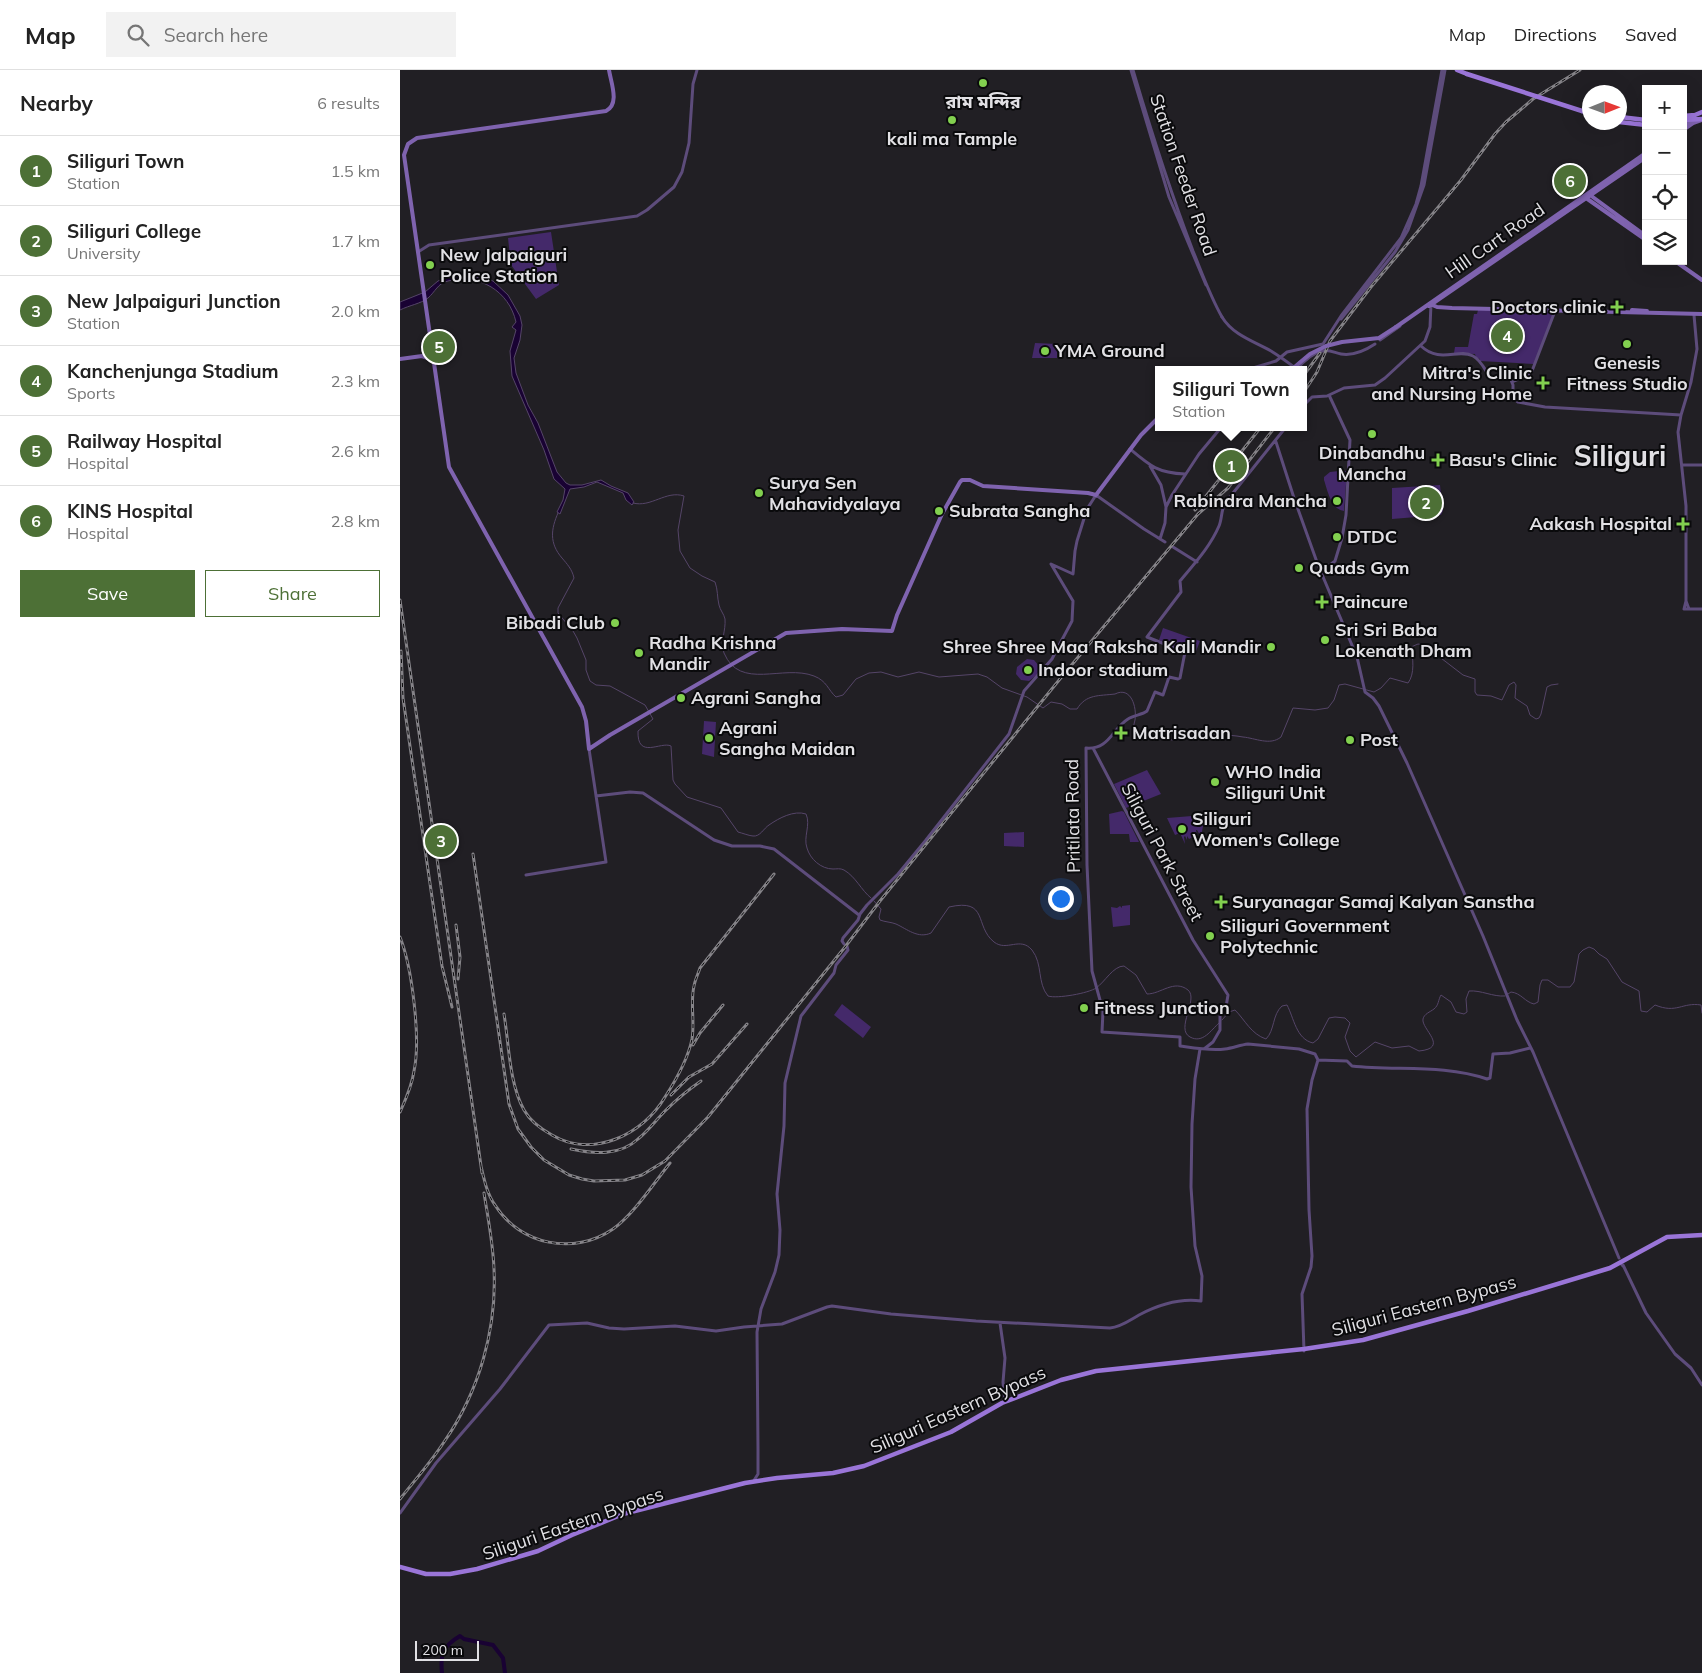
<!DOCTYPE html>
<meta charset="utf-8">
<style>
:root{--surface:#fff;--page:#f2f2f2;--text:#222;--muted:#767676;--line:#e0e0e0;--accent:#4d7036}
body{margin:0;font-family:Mulish,"Noto Sans Bengali",sans-serif;background:var(--page);color:var(--text)}
.controls{position:absolute;right:15px;top:15px;display:grid;overflow:hidden;border-radius:0px;box-shadow:0 5px 20px #0002}
.controls button{width:45px;height:45px;display:grid;place-items:center;padding:0;border:0;border-bottom:1px solid var(--line);background:var(--surface);color:var(--text);font:25px sans-serif}
.compass{position:absolute;left:1182px;top:15px;width:45px;height:45px;border-radius:50%;background:var(--surface);box-shadow:0 5px 20px #0002;rotate:89deg}
.scale{position:absolute;left:15px;bottom:12px;width:64px;box-sizing:border-box;padding-left:5px;border:2px solid #e1e0e4;border-top:0;font-size:14px;line-height:18px;white-space:nowrap;color:#e1e0e4;-webkit-text-stroke:4px #0a0a0c;paint-order:stroke}
.you{position:absolute;left:660px;top:828px;width:18px;height:18px;margin:-12px;border:4px solid #fff;border-radius:50%;background:#1a73e8;box-shadow:0 0 0 8px #1a73e833}
.badge{display:grid;place-items:center;width:32px;height:32px;border-radius:50%;background:var(--accent);color:#fff;font-size:16px;font-weight:700}
.pin{position:absolute;translate:-50% -50%;border:2px solid #fff;box-shadow:0 1px 5px #0006}
.popup{position:absolute;left:755px;top:296px;width:152px;height:65px;box-sizing:border-box;display:grid;place-content:center;border-radius:0px;background:var(--surface);filter:drop-shadow(0 1px 4px #0005);font-size:16px;white-space:nowrap;color:var(--muted)}
.popup b{font-size:19px;color:var(--text)}
.popup::after{content:'';position:absolute;left:50%;top:100%;margin-left:-10px;border:10px solid transparent;border-top-color:var(--surface)}
.list{margin:0;padding:0;list-style:none}
h2{display:flex;justify-content:space-between;align-items:center;height:65px;margin:0;padding:0 20px;font-size:21px}
h2 small{font-size:16px;font-weight:400;color:var(--muted)}
.list li{display:grid;grid-template-columns:32px 1fr auto;gap:15px;align-items:center;box-sizing:border-box;height:70px;padding:0 20px;border-top:1px solid var(--line)}
.list b{display:block;font-size:19px;white-space:nowrap}
.list p{margin:0;font-size:16px;white-space:nowrap;color:var(--muted)}
.list em{font-size:16px;font-style:normal;color:var(--muted)}
.actions{display:flex;gap:10px;padding:15px 20px}
.actions a{flex:1;padding:11px 0;border:1px solid var(--accent);border-radius:0px;text-align:center;font-size:18px;color:var(--accent)}
.actions .main{background:var(--accent);color:#fff}
.icon{flex:none;width:28px;height:28px;fill:none;stroke:currentColor;stroke-width:2;stroke-linecap:round;stroke-linejoin:round}
.map{position:relative;flex:none;width:1302px;height:1603px;overflow:hidden}
header{display:flex;align-items:center;gap:30px;box-sizing:border-box;height:70px;padding:0 25px;background:var(--surface);border-bottom:1px solid var(--line)}
header strong{font-size:24px}
nav{display:flex;gap:28px;margin-inline-start:auto;font-size:18px}
.search{width:350px;height:45px;background:var(--page);display:flex;align-items:center;gap:12px;box-sizing:border-box;padding:0 18px;border-radius:0px;color:var(--muted);font-size:19px}
main{display:flex}
aside{flex:1;background:var(--surface)}
.map>svg:first-child{display:block}
.green{fill:#44296a}
.water{fill:#190233;stroke:#554568}
.lines{fill:none;stroke-linecap:round;stroke-linejoin:round}
.stream{stroke:#554568;stroke-width:1}
.river{stroke:#190233;stroke-width:4}
.tertiary{stroke:#5d4c7b;stroke-width:3}
.secondary{stroke:#7f63af;stroke-width:4}
.primary{stroke:#9a75d8;stroke-width:4.5}
.rail-casing{stroke:#858388;stroke-width:3}
.rail{stroke:#0a0a0c;stroke-width:1;stroke-dasharray:4;stroke-linecap:butt}
.tertiary-bridge{stroke:#5d4c7b;stroke-width:3}
.secondary-bridge{stroke:#7f63af;stroke-width:4}
.primary-bridge{stroke:#9a75d8;stroke-width:4.5}
.poi-dot{fill:#82d04f;stroke:#0a0a0c;stroke-width:2}
.labels{text-anchor:middle;stroke-width:4;stroke-linejoin:round;paint-order:stroke}
.poi-label{font-size:18px;font-weight:bold;fill:#e1e0e4;stroke:#0a0a0c;text-anchor:start}
.street-label{font-size:18px;fill:#e1e0e4;stroke:#0a0a0c}
.town-label{font-size:28px;font-weight:bold;fill:#e1e0e4;stroke:#0a0a0c}
</style>
<header>
<strong>Map</strong>
<div class="search"><svg class="icon" aria-label="search" viewBox="0 0 24 24"><circle cx="10" cy="10" r="6"/><path d="M15 15l6 6"/></svg>Search here</div>
<nav><a>Map</a><a>Directions</a><a>Saved</a></nav>
</header>
<main>
<aside>
<h2>Nearby<small>6 results</small></h2>
<ul class="list">
<li><span class="badge">1</span><div><b>Siliguri Town</b><p>Station</p></div><em>1.5 km</em></li>
<li><span class="badge">2</span><div><b>Siliguri College</b><p>University</p></div><em>1.7 km</em></li>
<li><span class="badge">3</span><div><b>New Jalpaiguri Junction</b><p>Station</p></div><em>2.0 km</em></li>
<li><span class="badge">4</span><div><b>Kanchenjunga Stadium</b><p>Sports</p></div><em>2.3 km</em></li>
<li><span class="badge">5</span><div><b>Railway Hospital</b><p>Hospital</p></div><em>2.6 km</em></li>
<li><span class="badge">6</span><div><b>KINS Hospital</b><p>Hospital</p></div><em>2.8 km</em></li>
</ul>
<div class="actions"><a class="main">Save</a><a>Share</a></div>
</aside>
<div class="map">
<svg width="1302" height="1603" viewBox="0 0 1302 1603">
<rect width="100%" height="100%" fill="#211f24"/>
<path class="green" d="M151,162L159,215L136,229L106,188L110,187L108,168Z
M1078,240L1154,241L1134,294L1080,291V289L1076,288L1075,284L1054,283L1055,277H1068L1074,244H1077Z
M635,273L657,274V288H632Z
M939,401H947L944,441C931,439 928,422 924,410V407L930,402Z
M1040,415L1043,441L1041,445L992,449V418Z
M763,558L800,571L795,584L759,570Z
M627,589L634,590L639,596L638,604L629,611L621,610L616,604L617,597Z
M304,651L316,652L314,687L302,684Z
M747,700L761,724L726,738L714,714Z
M722,741L724,742L739,772H730L729,764H710L709,744Z
M805,745L801,767L797,760H796L797,765L795,763V766L789,769L787,766V770L785,766L784,767L785,774L780,763L775,765L767,748L792,746L795,751L799,749L798,746Z
M624,762V777L604,776V763Z
M730,835V855L713,857L711,837L717,838L720,836L722,838V836Z
M442,934L471,957L463,968L434,945Z"/>
<path class="water" d="M52,205L82,208L93,211L108,225L120,246L122,255L120,270L114,288L116,303L128,335L138,353L157,402L166,413L170,415H182L201,410L211,416L228,423L234,432L232,435L226,430L223,423L197,412L184,417L170,419L160,444L157,442L163,430L165,419L154,409L144,380L112,306L110,281L116,260L112,257L116,252C109,221 79,203 48,211C38,213 35,222 28,228C20,234 10,235 0,240V232L25,222L38,211Z"/>
<g class="lines">
<path class="stream" d="M233,433C251,438 266,420 284,426L278,460L280,481L290,498L302,506L315,512C318,520 317,527 319,535C320,540 324,544 325,549C326,561 320,571 324,583C340,621 383,594 414,606C427,611 428,620 436,627L443,625L456,609L469,603L481,602L498,607L519,602L539,607L578,604L587,607L602,618L627,627L643,638L651,632L662,634L670,639H677C686,624 699,626 715,624C731,616 737,637 735,650C734,654 733,658 733,662L748,668L773,670C776,668 779,665 783,665C787,664 791,666 795,665C811,665 827,664 843,667C855,668 870,676 881,667L893,638L915,640L928,638L934,630L939,615L945,614L974,622L981,618L990,608L1008,613C1015,604 1013,588 1011,577L1018,574L1024,575L1063,605L1075,609V622L1077,625L1091,626L1102,630L1109,615L1114,612L1116,615L1115,628L1127,636L1130,645L1136,649L1139,648L1141,644L1147,617L1151,615L1158,614
M158,443C151,459 149,473 162,488C167,494 172,499 174,508L158,538V543L173,561L177,568L186,590V600L190,611L196,615L210,616L245,635L253,649L238,661C237,690 261,671 271,676L273,710L275,714L287,727L321,738L338,762C342,763 350,766 353,766C360,767 364,758 369,755C379,748 394,740 406,744C411,755 403,767 407,778C410,789 421,799 433,799C437,799 440,798 444,800C456,807 461,820 471,828
M474,831L481,839L479,847L480,850C485,852 491,852 496,854C507,859 518,869 531,863L549,837C589,828 574,856 594,872C607,882 620,866 632,880C643,894 637,913 648,926C657,929 689,923 696,918C705,912 713,896 724,896L736,905L747,924C761,924 774,909 788,920C799,929 775,959 790,967C803,974 811,960 819,953
M1108,924L1111,922C1121,923 1125,932 1134,934L1138,932L1140,915L1142,910H1148L1158,917H1170L1174,912L1179,884L1183,880L1189,877L1194,879L1199,884L1207,889L1222,912L1239,921L1241,941L1247,942L1255,935C1277,944 1282,932 1301,935L1302,943
M822,950L829,942L835,940C845,950 851,964 866,969C875,960 872,945 882,936L887,935C894,948 896,969 913,973L918,969L929,948L935,947L945,948L950,953L945,967L950,981L956,987L975,972L992,978L1009,976L1019,981C1050,978 1021,959 1023,949C1024,944 1030,942 1034,939C1039,935 1038,930 1041,925L1051,932L1056,942L1064,944L1067,942L1066,929L1069,921C1081,920 1093,927 1105,926"/>
<path class="river" d="M42,1603C40,1584 43,1576 60,1566L64,1569L93,1575L103,1588L105,1603"/>
<path class="tertiary" d="M731,0L769,127L806,215
M733,0C751,61 770,121 793,181C802,203 810,226 822,247
M18,182L29,175L237,146L247,140L274,117L282,102L289,73L293,14L297,0
M941,249L995,182L1008,160L1024,115L1045,0
M980,270L1000,256
M1021,276C1040,294 1058,278 1073,286C1081,290 1085,300 1090,307H1106L1111,310L1113,315V328L1118,332L1145,337L1281,345
M846,300L876,291L887,282L923,274L941,246L1001,168L1016,134L1021,116L1042,0
M896,300C902,293 912,283 922,281C929,279 935,283 941,284C953,286 966,280 975,274
M1112,312L1130,304L1132,301L1155,241
M904,335L912,327L927,326L944,318L975,315L985,308L1025,271L1030,257L1031,234
M886,357L825,433C821,441 822,449 819,456C810,477 794,494 780,511L781,522L747,567L785,582L780,608L778,609L769,607L763,625L755,622L747,641C742,645 734,645 728,649C712,659 709,680 686,678L687,795L692,901L703,941L702,962L780,967V976C794,978 810,981 825,979C833,978 840,975 848,974L899,979L915,984L918,990L912,1010L907,1039L909,1140L912,1186L911,1197L902,1224L904,1281
M876,372L894,428L918,495L957,587L965,622L973,628L979,636L1007,693L1083,866L1117,950L1133,982L1219,1188
M730,379C750,396 758,403 785,404
M1282,395H1302
M750,396L761,415L766,437
M760,469L765,453L766,437L772,425L799,384L819,360L838,357
M773,477L797,492
M923,496L930,495L935,491L942,468L946,445L950,370L929,325
M1286,531L1284,539H1289L1286,531V436L1278,362L1281,345L1291,312L1297,279L1294,245
M1289,539H1302
M693,678L793,870L828,925L826,937L820,946V960L813,972L804,979
M196,726L230,722L243,723L314,770L332,776H360L374,779L459,845
M126,805L206,792L189,679
M444,874L442,871L443,868L458,850L460,844L467,835L498,804L526,770L609,664L624,621L652,589L656,581L672,551L673,531L651,494L673,504L675,481L677,471L687,439L696,425L744,459L765,472
M918,990L947,991L952,996C996,1001 1044,994 1087,1009L1090,1008L1093,984L1110,983L1130,978
M1222,1195L1224,1197L1223,1195
M1224,1197L1246,1243L1275,1284L1291,1298L1302,1315
M600,1253L605,1288L603,1312L605,1332
M353,1412L358,1404V1379L357,1262L361,1239L375,1202L379,1185L380,1160L377,1124L384,1056L385,1013L401,946L434,903L436,895L448,880L447,876
M0,1443L36,1393L100,1319L149,1255L187,1253L209,1258L224,1259L275,1256L316,1261L344,1257L382,1254L427,1237L432,1236L491,1244L576,1251L710,1258C721,1257 730,1250 739,1245C758,1235 779,1228 801,1231L802,1206L795,1176L791,1117L792,1054L795,1009L800,979"/>
<path class="secondary" d="M209,0C211,13 220,34 206,41L17,68L8,74L4,85L49,397L182,637L186,651L189,679L210,665L386,563L442,559L492,561L497,545L542,444L560,412L562,410H570L583,416L688,423L696,425L741,365L758,348
M1283,57L1293,49
M1283,60L1293,53L1302,50
M1190,125L1246,166
M1186,128L1246,170
M1275,191L1302,210
M1030,234L1037,237L1052,238L1302,244
M1029,236L1246,87
M1232,240L1247,241
M996,257L1246,83
M0,289L22,286L33,290"/>
<path class="primary" d="M1057,0L1067,4
M1182,41L1190,43
M1283,46L1295,45L1302,42
M1220,47L1246,50
M1283,50L1302,49
M1219,52L1246,55
M0,1497L26,1504H50L77,1499L138,1481L172,1465L223,1444L345,1413L377,1408L433,1403L464,1396L551,1362L602,1333L661,1310L696,1301L904,1279L963,1270L1068,1241L1210,1198L1267,1167L1302,1165"/>
<defs>
<path id="rail" d="M904,305L920,283
M904,322L917,302L930,271L971,217L1061,110L1095,64L1106,52L1133,29L1180,0
M795,440L861,357
M0,530L82,1103
M1,581L3,628L42,896L52,937
M73,784L109,1034L118,1059L131,1077L144,1090L169,1105L182,1109L194,1111L225,1110L242,1105L265,1091L308,1047L445,877L480,831L664,604L798,444L828,418L875,357
M56,855L60,887L58,909
M0,867C12,897 21,969 14,1001C12,1015 6,1029 0,1042
M104,944C109,974 109,1013 124,1040C130,1051 141,1059 152,1065C192,1089 243,1065 265,1027C276,1010 288,989 292,969C295,951 290,933 294,916C295,910 298,904 300,898L374,804
M293,975L300,963L323,935
M271,1025L289,1007L312,994L347,954
M171,1079C194,1084 220,1086 238,1069C248,1061 256,1050 265,1041C276,1030 288,1020 301,1011
M81,1096C84,1109 87,1124 95,1135C120,1175 174,1186 213,1159C233,1145 254,1113 270,1093
M0,1429C15,1410 31,1392 44,1372C79,1322 97,1259 94,1199C93,1173 88,1148 84,1123"/>
</defs>
<use href="#rail" class="rail-casing"/>
<use href="#rail" class="rail"/>
<path class="tertiary-bridge" d="M822,247C833,265 853,271 871,281C879,286 886,291 894,297"/>
<path class="secondary-bridge" d="M891,300L910,284L926,276L942,272L979,268L996,257"/>
<path class="primary-bridge" d="M1067,4L1182,41"/>
</g>
<g class="poi-dot">
<circle cx="583" cy="13" r="5"/>
<circle cx="552" cy="50" r="5"/>
<circle cx="30" cy="195" r="5"/>
<path d="M1214.5 229.5h5v5h5v5h-5v5h-5v-5h-5v-5h5z"/>
<circle cx="1227" cy="274" r="5"/>
<circle cx="645" cy="281" r="5"/>
<path d="M1140.5 305.5h5v5h5v5h-5v5h-5v-5h-5v-5h5z"/>
<circle cx="972" cy="364" r="5"/>
<path d="M1035.5 382.5h5v5h5v5h-5v5h-5v-5h-5v-5h5z"/>
<circle cx="359" cy="423" r="5"/>
<circle cx="937" cy="431" r="5"/>
<circle cx="539" cy="441" r="5"/>
<path d="M1280.5 446.5h5v5h5v5h-5v5h-5v-5h-5v-5h5z"/>
<circle cx="937" cy="467" r="5"/>
<circle cx="899" cy="498" r="5"/>
<path d="M919.5 524.5h5v5h5v5h-5v5h-5v-5h-5v-5h5z"/>
<circle cx="215" cy="553" r="5"/>
<circle cx="925" cy="570" r="5"/>
<circle cx="871" cy="577" r="5"/>
<circle cx="239" cy="583" r="5"/>
<circle cx="628" cy="600" r="5"/>
<circle cx="281" cy="628" r="5"/>
<path d="M718.5 655.5h5v5h5v5h-5v5h-5v-5h-5v-5h5z"/>
<circle cx="309" cy="668" r="5"/>
<circle cx="950" cy="670" r="5"/>
<circle cx="815" cy="712" r="5"/>
<circle cx="782" cy="759" r="5"/>
<path d="M818.5 824.5h5v5h5v5h-5v5h-5v-5h-5v-5h5z"/>
<circle cx="810" cy="866" r="5"/>
<circle cx="684" cy="938" r="5"/>
</g>
<g class="labels">
<g class="poi-label">
<text x="583" y="38" text-anchor="middle">রাম মন্দির</text>
<text x="552" y="75" text-anchor="middle">kali ma Tample</text>
<text x="40" y="191">New Jalpaiguri<tspan x="40" dy="21">Police Station</tspan></text>
<text x="1206" y="243" text-anchor="end">Doctors clinic</text>
<text x="655" y="287">YMA Ground</text>
<text x="1227" y="299" text-anchor="middle">Genesis<tspan x="1227" dy="21">Fitness Studio</tspan></text>
<text x="1132" y="309" text-anchor="end">Mitra's Clinic<tspan x="1132" dy="21">and Nursing Home</tspan></text>
<text x="972" y="389" text-anchor="middle">Dinabandhu<tspan x="972" dy="21">Mancha</tspan></text>
<text x="1049" y="396">Basu's Clinic</text>
<text x="369" y="419">Surya Sen<tspan x="369" dy="21">Mahavidyalaya</tspan></text>
<text x="927" y="437" text-anchor="end">Rabindra Mancha</text>
<text x="549" y="447">Subrata Sangha</text>
<text x="1272" y="460" text-anchor="end">Aakash Hospital</text>
<text x="947" y="473">DTDC</text>
<text x="909" y="504">Quads Gym</text>
<text x="933" y="538">Paincure</text>
<text x="205" y="559" text-anchor="end">Bibadi Club</text>
<text x="935" y="566">Sri Sri Baba<tspan x="935" dy="21">Lokenath Dham</tspan></text>
<text x="249" y="579">Radha Krishna<tspan x="249" dy="21">Mandir</tspan></text>
<text x="861" y="583" text-anchor="end">Shree Shree Maa Raksha Kali Mandir</text>
<text x="638" y="606">Indoor stadium</text>
<text x="291" y="634">Agrani Sangha</text>
<text x="319" y="664">Agrani<tspan x="319" dy="21">Sangha Maidan</tspan></text>
<text x="732" y="669">Matrisadan</text>
<text x="960" y="676">Post</text>
<text x="825" y="708">WHO India<tspan x="825" dy="21">Siliguri Unit</tspan></text>
<text x="792" y="755">Siliguri<tspan x="792" dy="21">Women's College</tspan></text>
<text x="832" y="838">Suryanagar Samaj Kalyan Sanstha</text>
<text x="820" y="862">Siliguri Government<tspan x="820" dy="21">Polytechnic</tspan></text>
<text x="694" y="944">Fitness Junction</text>
</g>
<g class="street-label">
<text transform="translate(783 105) rotate(71)" y="6">Station Feeder Road</text>
<text transform="translate(1095 171) rotate(-35)" y="6">Hill Cart Road</text>
<text transform="translate(673 746) rotate(-91)" y="6">Pritilata Road</text>
<text transform="translate(762 782) rotate(62)" y="6">Siliguri Park Street</text>
<text transform="translate(1024 1236) rotate(-15)" y="6">Siliguri Eastern Bypass</text>
<text transform="translate(558 1340) rotate(-24)" y="6">Siliguri Eastern Bypass</text>
<text transform="translate(173 1454) rotate(-19)" y="6">Siliguri Eastern Bypass</text>
</g>
<g class="town-label">
<text x="1220" y="396">Siliguri</text>
</g>
</g>
</svg>
<div class="controls">
<button>+</button>
<button>−</button>
<button><svg class="icon" aria-label="locate" viewBox="0 0 24 24"><circle cx="12" cy="12" r="6"/><path d="M12 2v4M12 18v4M2 12h4M18 12h4"/></svg></button>
<button><svg class="icon" aria-label="layers" viewBox="0 0 24 24"><path d="M12 4l9 5-9 5-9-5zM3 14l9 5 9-5"/></svg></button>
</div>
<svg class="compass" viewBox="-18 -18 36 36"><path d="M0-13l5 13h-10z" fill="#e53935"/><path d="M0 13l5-13h-10z" fill="#767676"/></svg>
<div class="scale">200 m</div>
<div class="you"></div>
<div class="pin badge" style="left:831px;top:396px">1</div>
<div class="popup"><b>Siliguri Town</b>Station</div>
<div class="pin badge" style="left:1026px;top:433px">2</div>
<div class="pin badge" style="left:41px;top:771px">3</div>
<div class="pin badge" style="left:1107px;top:266px">4</div>
<div class="pin badge" style="left:39px;top:277px">5</div>
<div class="pin badge" style="left:1170px;top:111px">6</div>
</div>
</main>
